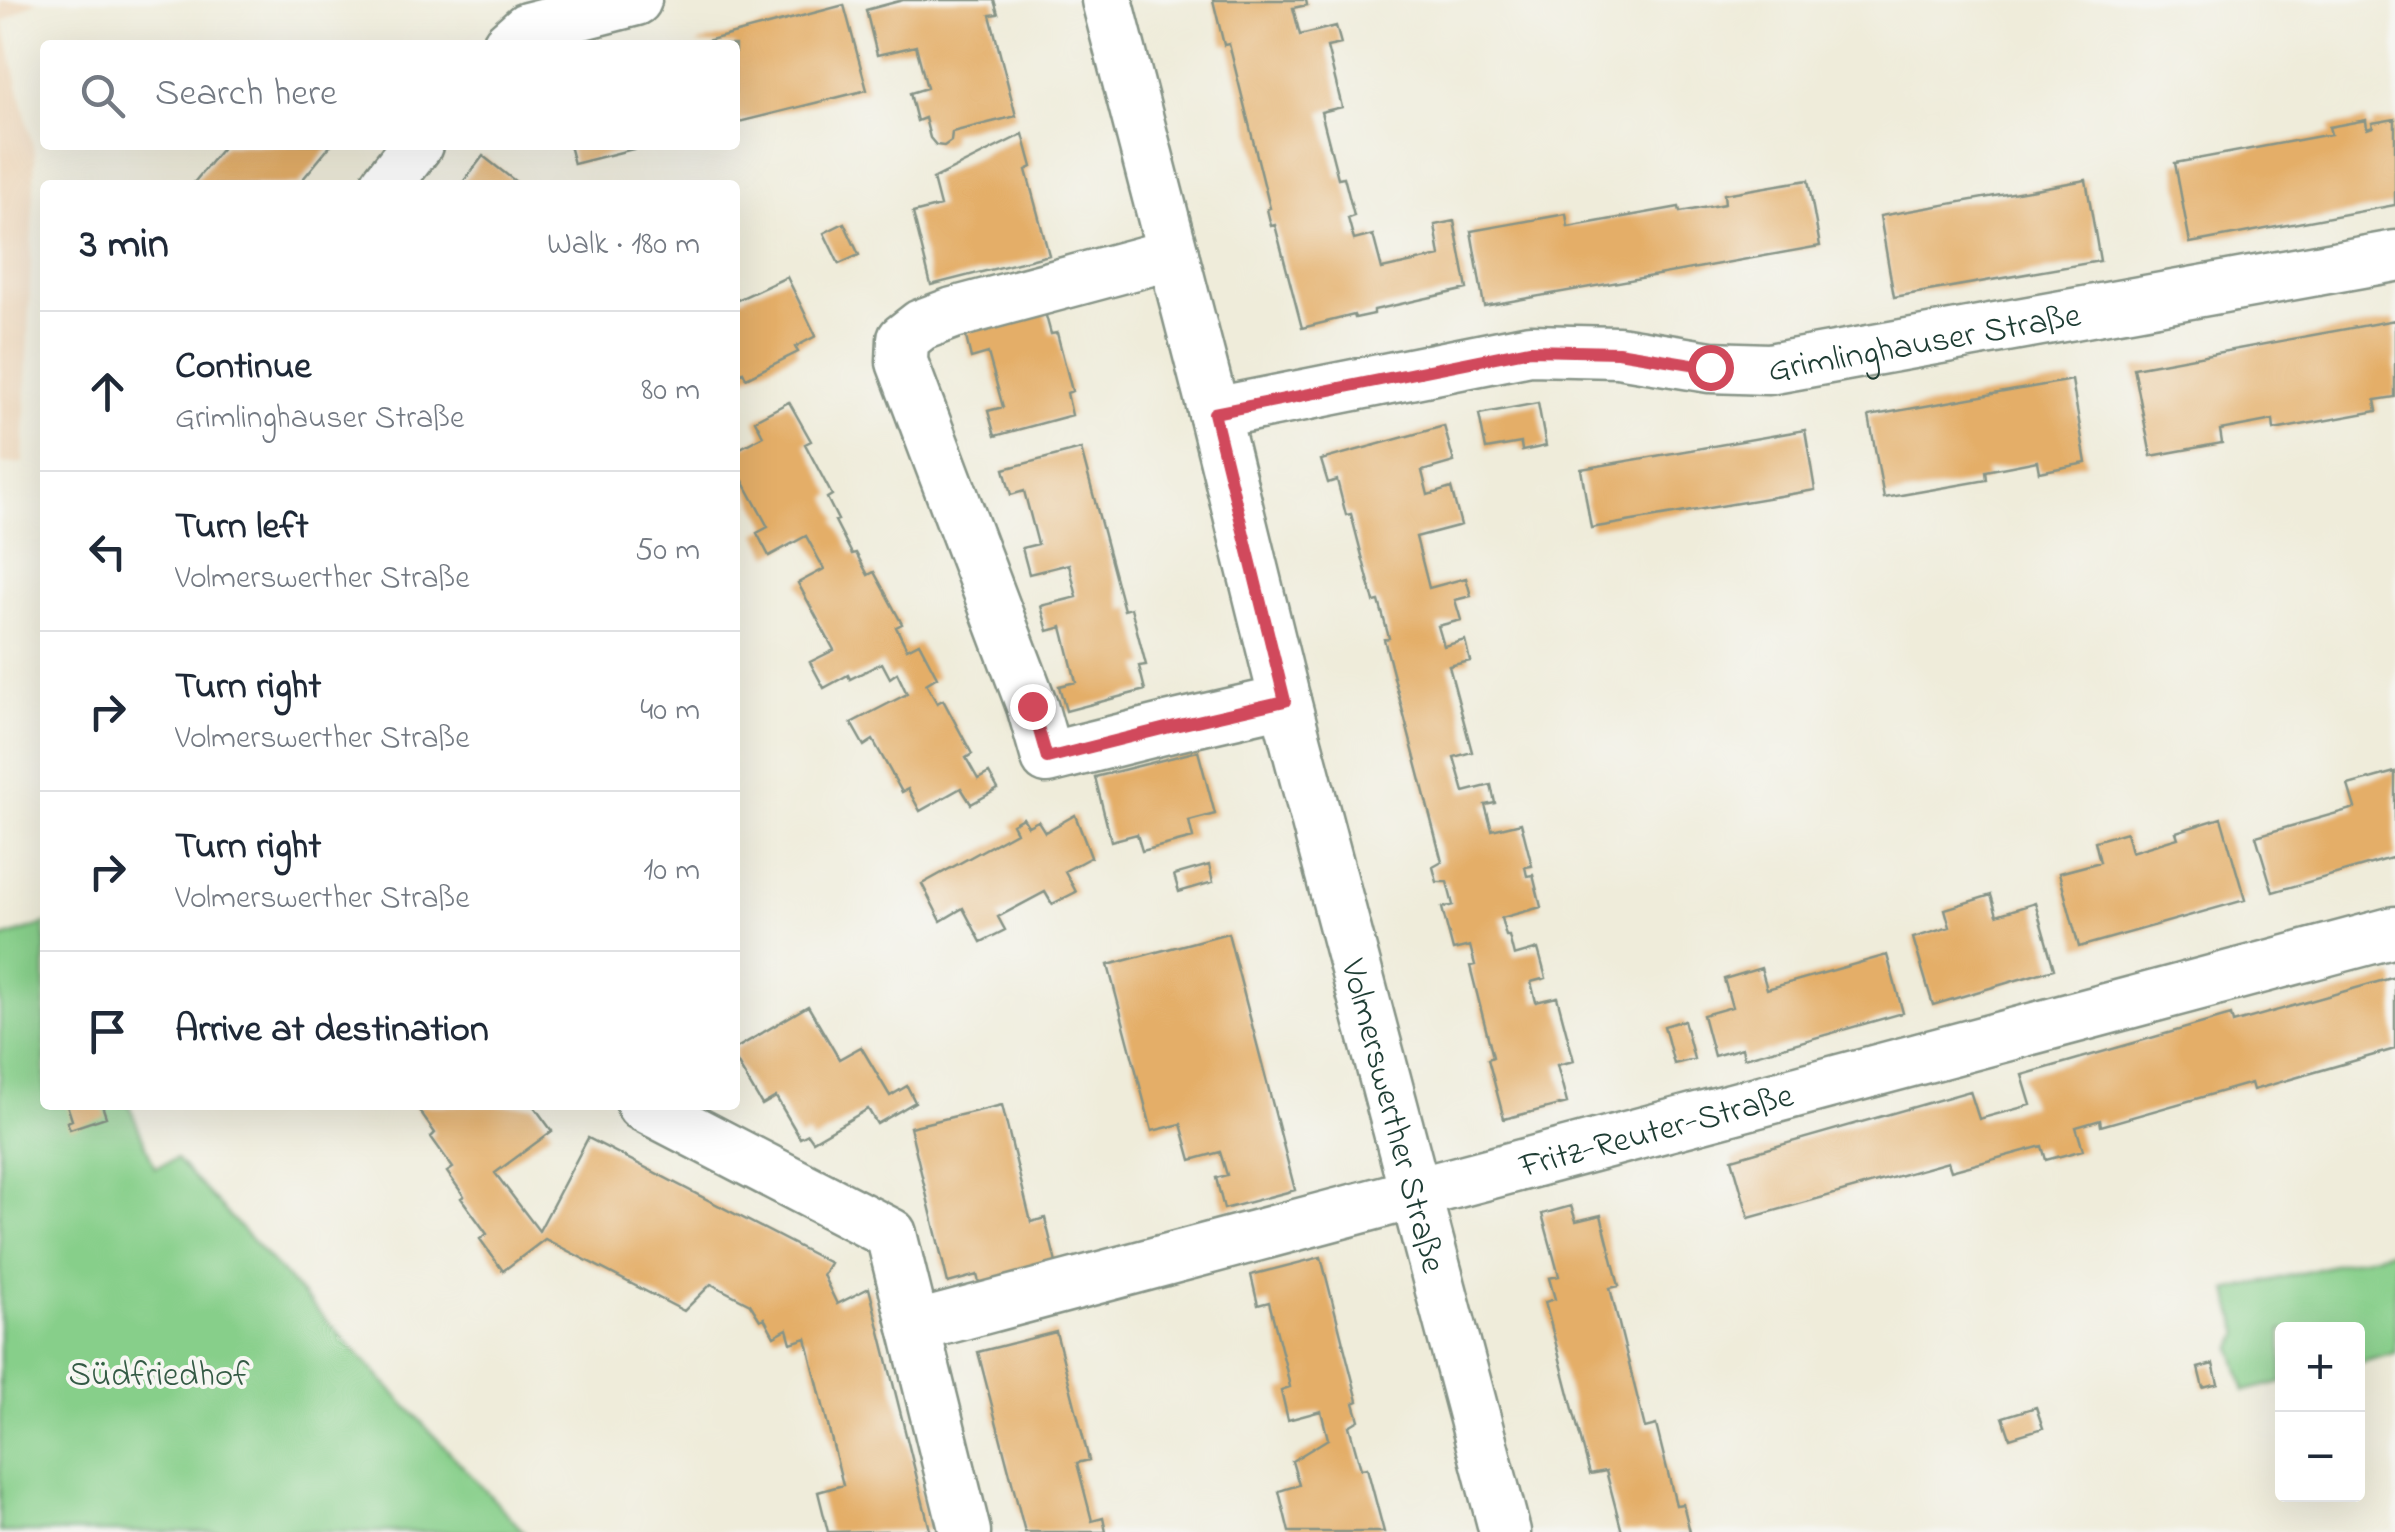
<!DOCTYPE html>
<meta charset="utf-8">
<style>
:root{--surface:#fff;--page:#f2f2f3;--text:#1f2937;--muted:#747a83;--line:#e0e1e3}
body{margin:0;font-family:"Indie Flower",sans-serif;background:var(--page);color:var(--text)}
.controls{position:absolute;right:30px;bottom:30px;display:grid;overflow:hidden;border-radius:10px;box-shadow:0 10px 40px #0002}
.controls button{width:90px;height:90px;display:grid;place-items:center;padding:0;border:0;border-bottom:2px solid var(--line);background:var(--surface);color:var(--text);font:50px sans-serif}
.stop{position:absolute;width:30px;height:30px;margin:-22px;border:8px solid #d1495b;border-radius:50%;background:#fff}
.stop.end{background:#d1495b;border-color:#fff;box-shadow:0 2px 10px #0008}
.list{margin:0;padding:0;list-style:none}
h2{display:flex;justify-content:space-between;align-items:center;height:130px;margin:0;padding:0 40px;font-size:42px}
h2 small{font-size:32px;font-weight:400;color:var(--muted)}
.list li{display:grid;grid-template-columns:65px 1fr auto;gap:30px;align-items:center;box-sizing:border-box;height:160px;padding:0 40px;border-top:2px solid var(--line)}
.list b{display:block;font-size:38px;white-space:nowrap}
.list p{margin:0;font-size:32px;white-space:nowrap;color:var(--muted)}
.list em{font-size:32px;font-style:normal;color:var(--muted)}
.icon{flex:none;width:55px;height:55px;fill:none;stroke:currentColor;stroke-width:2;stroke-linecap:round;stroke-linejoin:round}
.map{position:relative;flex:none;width:2395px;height:1532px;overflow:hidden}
.search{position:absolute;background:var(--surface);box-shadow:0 10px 40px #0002;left:40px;top:40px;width:700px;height:110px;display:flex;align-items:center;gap:25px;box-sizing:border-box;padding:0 35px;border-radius:10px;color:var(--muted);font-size:38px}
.panel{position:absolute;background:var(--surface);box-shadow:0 10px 40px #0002;left:40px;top:180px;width:700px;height:930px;border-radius:10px}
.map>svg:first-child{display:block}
.built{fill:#edd7bb}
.green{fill:#87cf8a;stroke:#53865f;stroke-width:2.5}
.building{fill:#e4ae68}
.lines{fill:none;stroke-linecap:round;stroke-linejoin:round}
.minor-casing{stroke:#879487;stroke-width:55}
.minor{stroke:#fff;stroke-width:50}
.route{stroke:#d1495b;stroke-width:12}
.labels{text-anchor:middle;stroke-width:8;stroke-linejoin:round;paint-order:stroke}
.street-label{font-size:35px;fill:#1f3d34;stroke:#f6f6f2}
.park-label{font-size:35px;fill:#345a45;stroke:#f6f6f2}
</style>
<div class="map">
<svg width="2395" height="1532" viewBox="0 0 2395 1532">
<rect width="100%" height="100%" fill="#f6f6f2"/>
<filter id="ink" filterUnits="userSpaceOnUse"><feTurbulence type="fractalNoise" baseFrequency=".01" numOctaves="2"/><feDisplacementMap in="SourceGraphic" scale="20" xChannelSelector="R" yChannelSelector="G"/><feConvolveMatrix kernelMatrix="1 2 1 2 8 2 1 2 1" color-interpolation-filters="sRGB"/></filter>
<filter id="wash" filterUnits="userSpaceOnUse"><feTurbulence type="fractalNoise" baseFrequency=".0048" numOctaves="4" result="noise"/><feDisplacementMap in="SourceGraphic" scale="40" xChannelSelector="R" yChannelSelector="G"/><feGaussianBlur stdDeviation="2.25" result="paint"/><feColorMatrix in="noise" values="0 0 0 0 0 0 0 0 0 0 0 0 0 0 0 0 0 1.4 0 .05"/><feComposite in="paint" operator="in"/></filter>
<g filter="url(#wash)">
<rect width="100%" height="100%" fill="#efecda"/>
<path class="built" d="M0,0H38L3,22L35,155L23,463L0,464Z"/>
<path class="green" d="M45,924V1105H129L155,1168L176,1159L524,1532H0V939Z
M2395,1250V1353L2358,1363V1330H2282V1382L2245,1391L2232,1348L2240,1334L2228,1291Z"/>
<g id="blocks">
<path class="building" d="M903,0H994L998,14L990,15L1016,116L952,132L951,141L944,146L936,145L930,138L925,118L917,121L910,93L927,88L916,46L877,55L866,10Z
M1213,0H1306L1307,5L1293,8L1300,35L1336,26L1341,44L1327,47L1342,107L1321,112L1338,178L1344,177L1354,216L1348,218L1354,240L1373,235L1382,269L1440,256L1435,225L1454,221L1467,289L1374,310V314L1355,318L1354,315L1302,328L1275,225L1271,226L1267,209L1270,208L1229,44L1224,45Z
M844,5L867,90L735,123V45L695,44Z
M2395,119V205L2190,243L2175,163L2331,134L2329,127L2366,120L2367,129L2373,127L2372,123Z
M1023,134L1032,167L1026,170L1049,255L931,285L913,213L940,206L933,179Z
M225,145H331L298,185H192Z
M569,145H645V146L574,164Z
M483,156L520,185H461Z
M1808,180L1820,246L1484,306L1471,231L1566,214L1568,227L1679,207L1680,212L1725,204L1724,194Z
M2086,180L2100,261L1894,297L1880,216Z
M844,223L859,255L839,264L824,233Z
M787,277L816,336L795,347L798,352L746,378L743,372L735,376V301Z
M1040,294L1051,334L1057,333L1072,391L1067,393L1072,415L995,436L988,411L1003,407L988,353L971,358L965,333Z
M2395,320V397L2375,400L2377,411L2274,430L2273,420L2220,430L2222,443L2151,456L2134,368Z
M2072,380L2086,463L2039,472L2037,461L1986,471L1987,480L1884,498L1869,416Z
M789,402L811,441L805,444L832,495L827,498L838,520L835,521L852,554L856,553L868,575L874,572L902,624L896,627L907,649L919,643L937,677L926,684L937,703L943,700L972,754L966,758L978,779L989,773L998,789L971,804L961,788L920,811L908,789L902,792L873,740L864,746L851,723L907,694L897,673L890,678L882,663L850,679L848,675L824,688L810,662L834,650L798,583L824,569L806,536L769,556L757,533L768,527L742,479L735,482V451L763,436L755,420Z
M1538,403L1546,446L1522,451L1521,443L1486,449L1479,414Z
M1444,426L1454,462L1422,471L1428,495L1451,488L1461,525L1416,537L1429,588L1466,578L1471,596L1455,600L1461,620L1438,626L1444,646L1465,640L1470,661L1449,666L1472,752L1454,757L1464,792L1491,785L1495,803L1485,805L1492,830L1521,823L1532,866L1525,867L1527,876L1533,875L1541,907L1501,918L1506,936H1509L1514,956L1538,949L1546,978L1531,982L1536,1002L1557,997L1574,1061L1557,1065L1567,1103L1504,1119L1488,1059L1493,1057L1470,966L1475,965L1470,946L1453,950L1442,908L1453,905L1447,882H1437L1433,867L1442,862L1384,639L1389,638L1379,601L1374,602L1351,514L1346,515L1337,480L1328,483L1321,460Z
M1805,430L1815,490L1591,528L1581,469Z
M1081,449L1124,610L1131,608L1146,665L1139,666L1145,690L1066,711L1059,686L1076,682L1062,627L1048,631L1041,606L1077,597L1069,564L1029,574L1022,548L1038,544L1024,491L1011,495L1004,469Z
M1198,751L1215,814L1189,821L1193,838L1142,851L1137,834L1111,841L1095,777Z
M2395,772V857L2273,892L2256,836L2355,808L2348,785Z
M1075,815L1091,857L1065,871L1076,892L1052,904L1045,892L998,917L1005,930L981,942L963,908L941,921L922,884L1016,832L1012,824L1023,818L1028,826L1038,821L1045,832Z
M2221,818L2245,900L2079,947L2059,873L2100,862L2095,841L2126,832L2131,852L2178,838L2176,832Z
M1209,865L1213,882L1179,892L1174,875Z
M1991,895L1997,915L2035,903L2054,969L1933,1005L1913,938L1950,927L1945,909Z
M1228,933L1295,1190L1224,1209L1216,1178L1227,1175L1220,1152L1191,1160L1181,1124L1152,1131L1108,965Z
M1887,955L1903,1013L1744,1058L1742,1048L1714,1056L1703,1015L1732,1007L1724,979L1761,968L1767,989Z
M2395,977V1049L2253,1090L2251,1083L2101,1126L2100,1120L2076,1127L2083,1150L2046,1160L2042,1146L1951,1171L1948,1162L1749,1218L1732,1159L1970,1091L1979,1119L2031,1105L2022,1075L2231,1015L2233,1023Z
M808,1006L839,1059L861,1047L890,1096L907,1086L915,1102L877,1124L868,1109L813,1141L808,1134L800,1138L776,1097L762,1105L735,1059V1049Z
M1684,1020L1694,1059L1674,1064L1664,1026Z
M67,1105H102L106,1117L70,1129L67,1122L72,1120Z
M415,1105H533L552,1131L495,1173L539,1231L588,1138L830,1263L823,1275L837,1304L869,1288L930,1530L828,1532L818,1492L843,1485L806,1338L791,1343L787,1329L774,1336L764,1318L760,1320L750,1304L711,1284L684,1311L545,1239L503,1271L480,1239L487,1234L461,1198L464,1196L447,1172L453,1168L431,1137L435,1133Z
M1002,1105L1031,1222L1045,1218L1057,1267L980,1286L977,1275L948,1283L910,1127Z
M1571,1206L1576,1221L1601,1215L1619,1286L1610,1288L1645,1428L1656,1425L1676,1505L1683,1504L1690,1532H1622L1606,1471L1590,1474L1545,1302L1555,1299L1549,1278L1559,1276L1542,1214Z
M1321,1257L1358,1401L1354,1403L1359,1420L1349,1426L1361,1469L1367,1468L1384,1532H1289L1279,1491L1299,1485L1292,1461L1328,1439L1321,1411L1288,1420L1281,1390L1290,1387L1285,1364L1269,1302L1258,1305L1251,1275Z
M1056,1332L1089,1460L1077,1463L1092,1521L1103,1518L1106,1532H1025L978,1352Z
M2213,1364L2218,1384L2203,1388L2198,1368Z
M2036,1407L2043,1428L2010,1438L2003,1417Z"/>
</g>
</g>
<g filter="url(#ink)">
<use href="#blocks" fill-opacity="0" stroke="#879487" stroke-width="2.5"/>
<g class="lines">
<defs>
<g id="minor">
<path id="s1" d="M1107,0L1214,413L1285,701L1505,1532"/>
<path d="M508,45L527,28L636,0"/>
<path d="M386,185L417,145"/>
<path d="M1173,254L953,313L921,325L903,339L902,362L1032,706L1047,758L1167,728L1285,701"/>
<path id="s2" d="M1214,413L1530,350L1618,352L1710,367L1769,369L2395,256"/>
<path d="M642,1105L891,1234L965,1532"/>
<path id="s3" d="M914,1327L2395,932"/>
</g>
</defs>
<use href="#minor" class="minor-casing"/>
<use href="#minor" class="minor"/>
</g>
</g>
<g class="lines" filter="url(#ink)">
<path class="route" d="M1032,706L1047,758L1166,728L1285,701L1214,413L1530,350L1618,352L1710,367"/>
</g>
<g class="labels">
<g class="street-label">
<text dy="12" stroke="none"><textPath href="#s2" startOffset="720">Grimlinghauser Straße</textPath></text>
<text dy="12" stroke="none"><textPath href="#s1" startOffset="1152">Volmerswerther Straße</textPath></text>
<text dy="12" stroke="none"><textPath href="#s3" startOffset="768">Fritz-Reuter-Straße</textPath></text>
</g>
<g class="park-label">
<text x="159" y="1385">Südfriedhof</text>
</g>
</g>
</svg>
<div class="controls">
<button>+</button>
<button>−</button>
</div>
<div class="stop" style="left:1710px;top:367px"></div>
<div class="stop end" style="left:1032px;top:706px"></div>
<div class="search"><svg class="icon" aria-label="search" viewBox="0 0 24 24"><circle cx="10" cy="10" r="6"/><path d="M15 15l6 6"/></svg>Search here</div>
<section class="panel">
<h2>3 min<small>Walk · 180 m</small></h2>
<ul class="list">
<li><svg class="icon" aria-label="ahead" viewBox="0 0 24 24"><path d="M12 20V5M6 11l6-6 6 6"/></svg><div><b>Continue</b><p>Grimlinghauser Straße</p></div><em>80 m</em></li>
<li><svg class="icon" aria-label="left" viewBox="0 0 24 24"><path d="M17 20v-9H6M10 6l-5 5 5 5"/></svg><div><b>Turn left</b><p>Volmerswerther Straße</p></div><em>50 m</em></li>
<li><svg class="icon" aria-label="right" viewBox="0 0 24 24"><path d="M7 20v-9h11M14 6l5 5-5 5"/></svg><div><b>Turn right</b><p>Volmerswerther Straße</p></div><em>40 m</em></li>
<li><svg class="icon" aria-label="right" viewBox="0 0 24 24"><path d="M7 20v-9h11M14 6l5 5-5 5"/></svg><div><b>Turn right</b><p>Volmerswerther Straße</p></div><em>10 m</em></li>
<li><svg class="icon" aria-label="arrive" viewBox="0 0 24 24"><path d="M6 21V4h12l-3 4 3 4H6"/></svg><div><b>Arrive at destination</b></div></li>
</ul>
</section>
</div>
